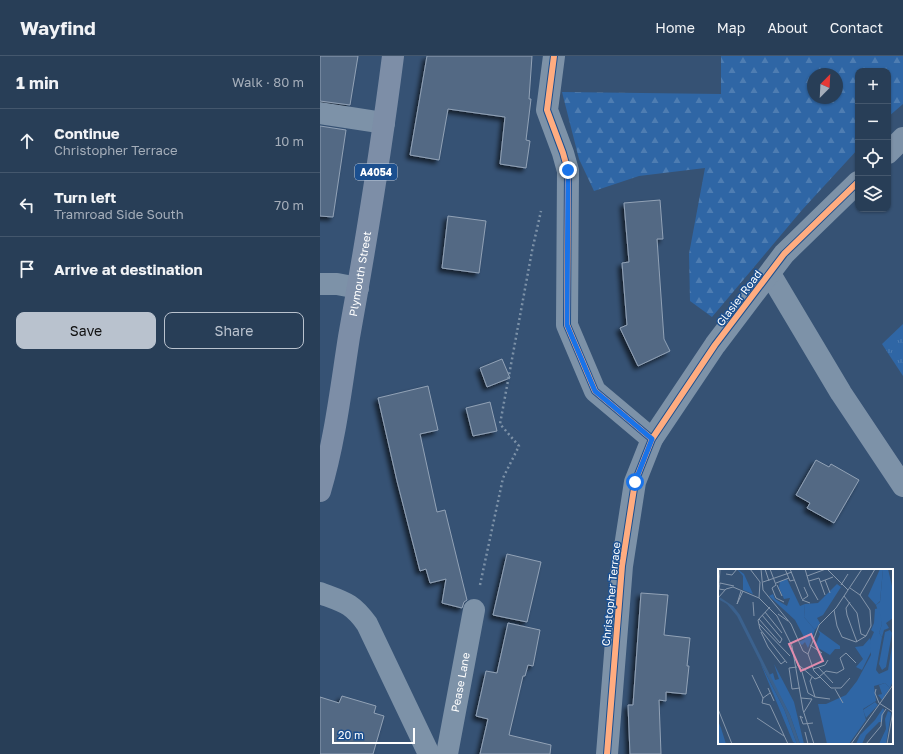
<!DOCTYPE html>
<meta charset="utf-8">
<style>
:root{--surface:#283e57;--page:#30455d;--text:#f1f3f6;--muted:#a5aeba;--line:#44576d;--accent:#b9c2ce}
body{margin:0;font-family:"Golos Text",sans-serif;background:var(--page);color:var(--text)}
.controls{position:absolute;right:12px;top:12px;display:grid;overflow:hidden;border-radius:8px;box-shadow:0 1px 3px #0004}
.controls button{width:36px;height:36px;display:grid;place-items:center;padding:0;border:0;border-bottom:1px solid var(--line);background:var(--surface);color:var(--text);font:20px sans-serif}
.compass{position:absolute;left:487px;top:12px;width:36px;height:36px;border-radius:50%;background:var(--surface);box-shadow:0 1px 3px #0004;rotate:24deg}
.scale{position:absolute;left:12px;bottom:10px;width:83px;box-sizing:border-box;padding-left:4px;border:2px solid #fff;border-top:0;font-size:11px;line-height:14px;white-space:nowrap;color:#fff;-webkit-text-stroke:3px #1b4f8f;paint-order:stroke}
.stop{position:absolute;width:12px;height:12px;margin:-9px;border:3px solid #1a73e8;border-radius:50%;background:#fff}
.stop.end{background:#1a73e8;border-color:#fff;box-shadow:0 1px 4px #0008}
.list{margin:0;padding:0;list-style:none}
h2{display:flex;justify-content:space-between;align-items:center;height:52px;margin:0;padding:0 16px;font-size:17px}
h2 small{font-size:13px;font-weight:400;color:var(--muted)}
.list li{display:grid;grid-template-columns:26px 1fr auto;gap:12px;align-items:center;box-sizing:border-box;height:64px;padding:0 16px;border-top:1px solid var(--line)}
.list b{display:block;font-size:15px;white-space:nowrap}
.list p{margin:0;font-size:13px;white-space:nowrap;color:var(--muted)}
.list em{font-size:13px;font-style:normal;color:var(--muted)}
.actions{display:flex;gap:8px;padding:12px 16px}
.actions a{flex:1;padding:9px 0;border:1px solid var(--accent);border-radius:8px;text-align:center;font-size:14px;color:var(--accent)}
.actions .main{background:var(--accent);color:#111}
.icon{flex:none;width:22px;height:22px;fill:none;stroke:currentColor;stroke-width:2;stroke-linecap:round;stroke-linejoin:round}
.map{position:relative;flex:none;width:583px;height:698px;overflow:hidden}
header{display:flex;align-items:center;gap:24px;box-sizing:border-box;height:56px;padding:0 20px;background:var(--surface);border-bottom:1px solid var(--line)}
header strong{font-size:19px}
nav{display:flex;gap:22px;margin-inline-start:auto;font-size:14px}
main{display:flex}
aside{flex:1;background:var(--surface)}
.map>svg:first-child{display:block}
.grass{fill:url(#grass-tufts)}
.forest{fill:url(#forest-firs);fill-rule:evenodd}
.building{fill:#526984;stroke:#92a2b6;filter:url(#shadow)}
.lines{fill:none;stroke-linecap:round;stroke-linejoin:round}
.path{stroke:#7d92a8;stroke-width:2.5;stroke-dasharray:2 3;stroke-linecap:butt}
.minor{stroke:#7d92a8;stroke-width:22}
.major{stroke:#7d8ea7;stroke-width:22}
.cycleway-casing{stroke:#1b4f8f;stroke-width:8}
.cycleway{stroke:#ffac80;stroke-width:6}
.route{stroke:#1a73e8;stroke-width:5}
.labels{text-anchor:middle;stroke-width:3;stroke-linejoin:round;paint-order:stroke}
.shield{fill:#1b4f8f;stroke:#bbcadd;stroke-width:1}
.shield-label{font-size:10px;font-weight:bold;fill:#fff}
.street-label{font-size:11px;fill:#fff;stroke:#1b4f8f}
.inset-road{fill:none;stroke:#8697ac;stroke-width:1}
.view{fill:#e08cad;fill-opacity:0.15;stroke:#e08cad;stroke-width:2}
.inset-edge{fill:none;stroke:#fff;stroke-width:2}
</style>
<header>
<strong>Wayfind</strong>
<nav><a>Home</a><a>Map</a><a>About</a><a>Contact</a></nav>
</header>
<main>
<aside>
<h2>1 min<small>Walk · 80 m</small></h2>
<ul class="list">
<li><svg class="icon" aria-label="ahead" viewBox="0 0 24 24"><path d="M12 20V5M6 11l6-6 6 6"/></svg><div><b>Continue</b><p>Christopher Terrace</p></div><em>10 m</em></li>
<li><svg class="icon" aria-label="left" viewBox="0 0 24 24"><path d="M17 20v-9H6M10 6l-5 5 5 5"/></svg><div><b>Turn left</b><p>Tramroad Side South</p></div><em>70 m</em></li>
<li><svg class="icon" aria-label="arrive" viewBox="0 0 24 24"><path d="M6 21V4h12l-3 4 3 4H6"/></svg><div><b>Arrive at destination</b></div></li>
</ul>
<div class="actions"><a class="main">Save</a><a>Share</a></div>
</aside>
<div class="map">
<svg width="583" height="698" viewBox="0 0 583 698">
<defs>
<pattern id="grass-tufts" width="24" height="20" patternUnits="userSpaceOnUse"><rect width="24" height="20" fill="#2f66a5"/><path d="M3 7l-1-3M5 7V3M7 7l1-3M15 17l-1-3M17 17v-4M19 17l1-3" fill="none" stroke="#4e7db2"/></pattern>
<pattern id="forest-firs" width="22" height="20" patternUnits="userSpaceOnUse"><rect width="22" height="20" fill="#2f66a5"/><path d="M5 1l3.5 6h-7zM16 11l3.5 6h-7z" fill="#4e7db2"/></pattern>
<filter id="shadow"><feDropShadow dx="-3.5" dy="3.5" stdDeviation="2" flood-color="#0009"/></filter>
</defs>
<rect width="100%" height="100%" fill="#365274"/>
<path class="grass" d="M583,268V320L562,288Z"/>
<path class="forest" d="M401,0H583V48L568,61V15H538V93L482,154L392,261L370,245L369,198L385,112L319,120L274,135L259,103L242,36L401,38ZM493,18H517V42H493Z"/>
<path class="building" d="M0,0H38L30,49L0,45Z
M107,0H212L209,43H211L206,84L210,85L206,112L180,108L185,61L128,53L119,104L90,99Z
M0,70L26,74L13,161L0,160Z
M340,144L343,183H337L344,283L350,295L318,310L300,272L307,269L302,207L309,206L304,147Z
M128,160L166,165L159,217L122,212Z
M182,303L190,322L167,331L160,312Z
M108,330L118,374L100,378L117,456L125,454L147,544L144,546L142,552L122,547L126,523L110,527L106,513L100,515L77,425L58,342Z
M170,346L177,375L153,380L146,352Z
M496,404L509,411L511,408L539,424L514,467L487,452L490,447L476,439Z
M187,498L221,506L207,566L173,559Z
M321,537L348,539L344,579L370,582L367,610H369L366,638L346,636V645L339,644L341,698H310L308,649H313Z
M188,567L220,574L213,610L208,609L205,620H203L189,679L231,689L230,698H160L168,663L156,660L166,615L177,617Z
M22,640L56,650L54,657L64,660L53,698H0V641L19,647Z"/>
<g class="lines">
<path class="path" d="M160,529L183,422L199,390L180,368L212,195L221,155"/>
<g class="minor">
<path d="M234,0L227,54L243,97L248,115L247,269L275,335L332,383"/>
<path d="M0,57L64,67"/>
<path d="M568,97L583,82"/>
<path d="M450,218L521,337L583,430"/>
<path d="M0,228H17L38,232"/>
<path d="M0,537C24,546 32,547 47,568L109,698"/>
<path id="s1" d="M127,698L154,554"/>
<path d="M287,698L302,510L315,426L332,383L395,289L464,198L538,126"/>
</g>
<path class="major" id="s2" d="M0,435C15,385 21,332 29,281C46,187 61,94 73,0"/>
<defs>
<path id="cycleway" d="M234,0L227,54L243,97L248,115L247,269L275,335L332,383
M287,698L302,510L315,426L332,383L395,289L464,198L538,126"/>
</defs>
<use href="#cycleway" class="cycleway-casing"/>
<use href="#cycleway" class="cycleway"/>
</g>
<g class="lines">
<path class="route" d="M248,114L247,269L275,335L332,383L315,426"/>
</g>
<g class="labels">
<rect class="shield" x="35" y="108" width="42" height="16" rx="3"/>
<g class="shield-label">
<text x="56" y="120">A4054</text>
</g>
<g class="street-label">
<text dy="4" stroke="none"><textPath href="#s2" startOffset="221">Plymouth Street</textPath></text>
<text transform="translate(419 242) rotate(-53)" y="4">Glasier Road</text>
<text transform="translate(291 538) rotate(-84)" y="4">Christopher Terrace</text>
<text dy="4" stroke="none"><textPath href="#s1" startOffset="73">Pease Lane</textPath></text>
</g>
</g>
<g transform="translate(398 513)">
<rect width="175" height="175" fill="#365274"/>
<path d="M165,0H170L175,21V49L168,54L171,59L166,61L164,68L161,64L164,55L158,36L162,33ZM119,15L123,18L105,46L99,49L102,54L97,61L86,48L87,35L100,34ZM100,61L122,77V80H117L112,86L97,77L102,65ZM172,61L174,64L168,98L164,101L161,95L167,63ZM152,69L154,81L144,101L138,98L145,90L137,78L145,77ZM167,114L172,119L164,131L160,126L164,125L161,116ZM157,133L160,136L148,149L145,141ZM165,139L166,141L164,153H161L148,166L144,175H138L142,166L157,151Z" fill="#2f66a5"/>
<path d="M19,0L26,5L35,25L25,21V7ZM162,0H165L162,32L158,36L150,27ZM69,10L82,37L87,35L86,48L97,61L90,79L87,73L84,76L81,73L87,70L77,51L51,27L55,25L57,30L69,37L72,29L66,30L61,19L62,12ZM161,39L164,55L161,64L164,68L158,101L161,105L170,101L175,72V112L172,119L167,114L156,117L158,132L145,140L148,151L131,175H109L100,135H108L128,126L139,112L153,86L152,72L156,63L153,61L156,54L157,40ZM42,93L66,140L79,175L75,173ZM56,95L76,133L86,175H82L72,146L51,106L55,104L57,111L61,110ZM170,142L173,144L168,175H161L168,160L167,150ZM0,152L3,159L8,175H0Z" fill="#2f66a5"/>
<path d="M0,27L15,37L22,46L72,146L82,175H79L66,140L19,47L9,35L0,30Z" fill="#3b618d"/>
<path class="inset-road" d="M32,0L42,13L41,29M43,0L45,21L73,55L85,82L90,85M47,0L51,12M52,0L58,16L54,19L58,29L66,33M67,0L72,12L76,11M72,0L84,30M87,0L92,17L100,31M109,0L130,21M8,5L14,6L19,0M89,7L108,0M107,11L112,24M91,12L101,9L107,26M45,13L74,3M102,13L115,8M58,14L71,9M1,15L2,0M59,16L64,27M123,16L130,5M86,18L90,27L84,31L92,34M7,21L1,20L2,14L16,17M23,22L19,35L25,22M142,26L157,0M126,27L139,44L143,65L148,67M0,29L8,20L15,18L41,29L59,47L74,77L85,141L96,175M35,33L36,47M132,33L128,39L129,46L139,73M52,38L40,51L42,60L69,94M116,41L119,57L124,68L138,73L148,67L153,57L152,41L142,26L132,19M47,43L64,64M60,45L70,52M44,46L64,70M41,50L62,74L64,70M41,55L72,87M43,63L50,78L63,95L67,92M92,76L104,84M79,96L82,97L97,110L102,108M79,98L71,99L74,120L82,119M100,98L115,114M95,100L107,96L110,91M84,103L90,124L97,128M34,106L45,129M94,108L92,112L97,128L112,130M101,108L108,102L119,104L126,100L122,89L128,84L138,94M132,109L123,119H113L96,102L90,85L101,56L118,39L144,0M50,119L56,132M117,120L125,134M158,120L157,124L161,134L175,143M52,124L45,129L44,134L52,136L70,175M83,129L94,130L86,143M0,140L14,175M39,149L66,167M85,149L82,147L85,155L95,154M87,163L90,175M133,175L175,116M148,175L163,157L164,146L168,140M169,175L175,142"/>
<path class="view" d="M93,65L105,92L83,102L71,75Z"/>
<rect width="175" height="175" class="inset-edge"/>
</g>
</svg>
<div class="controls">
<button>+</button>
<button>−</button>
<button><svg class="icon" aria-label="locate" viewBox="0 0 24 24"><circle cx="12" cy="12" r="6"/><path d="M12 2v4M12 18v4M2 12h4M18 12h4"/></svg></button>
<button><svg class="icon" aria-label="layers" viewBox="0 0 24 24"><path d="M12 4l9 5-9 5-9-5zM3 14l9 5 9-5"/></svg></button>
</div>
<svg class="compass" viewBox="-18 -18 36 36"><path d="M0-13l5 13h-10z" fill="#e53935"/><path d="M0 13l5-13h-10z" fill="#a5aeba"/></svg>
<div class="scale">20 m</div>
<div class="stop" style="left:315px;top:426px"></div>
<div class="stop end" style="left:248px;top:114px"></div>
</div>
</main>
